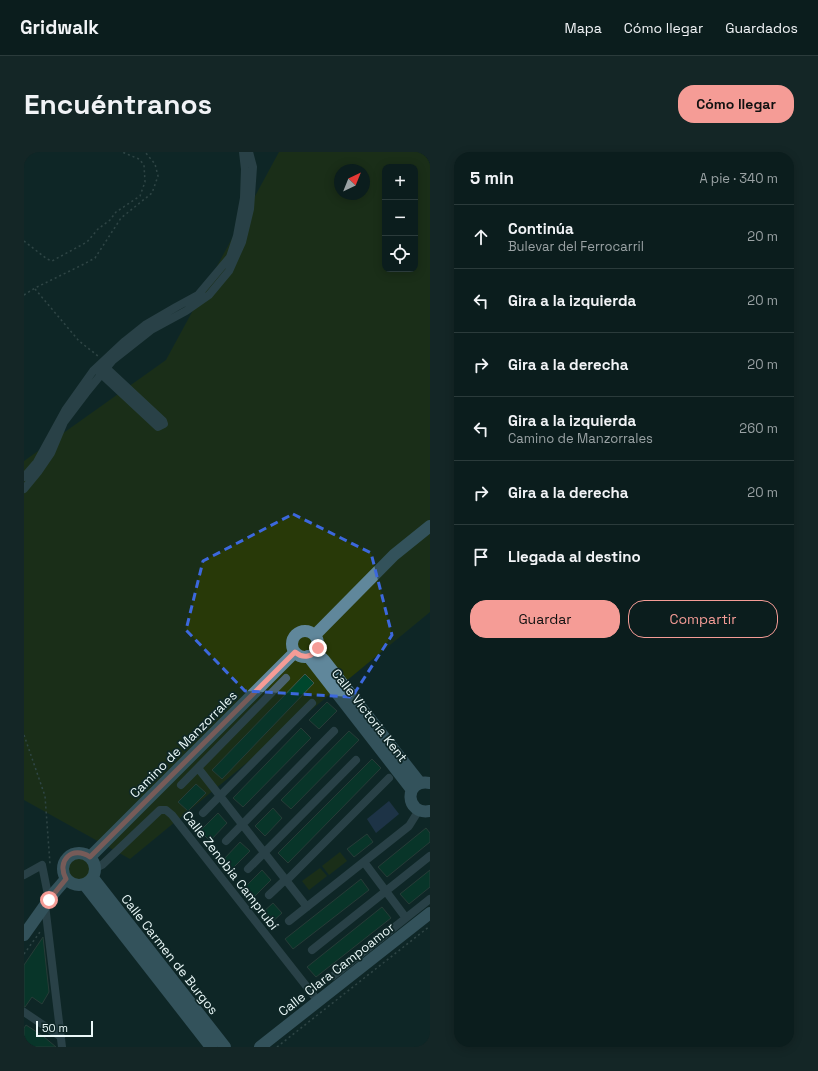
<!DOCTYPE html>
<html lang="es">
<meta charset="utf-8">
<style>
:root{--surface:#0b1d1d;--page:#142626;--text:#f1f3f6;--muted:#9aa2a4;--line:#2b3b3b;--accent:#f59c96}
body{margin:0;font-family:"Space Grotesk",sans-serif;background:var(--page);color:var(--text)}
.controls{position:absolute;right:12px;top:12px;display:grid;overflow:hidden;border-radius:8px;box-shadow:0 2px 10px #0003}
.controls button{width:36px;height:36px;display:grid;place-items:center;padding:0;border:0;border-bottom:1px solid var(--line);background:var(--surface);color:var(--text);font:20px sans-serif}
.compass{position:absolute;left:310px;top:12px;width:36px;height:36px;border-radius:50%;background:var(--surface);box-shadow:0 2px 10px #0003;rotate:43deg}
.scale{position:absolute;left:12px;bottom:10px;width:57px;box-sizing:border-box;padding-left:4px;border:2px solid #eaf8f8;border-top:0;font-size:11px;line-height:14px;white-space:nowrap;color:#eaf8f8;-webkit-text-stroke:3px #0f2727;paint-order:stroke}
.stop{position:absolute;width:12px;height:12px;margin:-9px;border:3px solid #f59c96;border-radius:50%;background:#fff}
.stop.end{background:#f59c96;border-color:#fff;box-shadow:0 1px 4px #0008}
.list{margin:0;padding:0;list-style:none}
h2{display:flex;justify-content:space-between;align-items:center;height:52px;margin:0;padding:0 16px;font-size:17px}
h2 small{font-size:13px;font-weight:400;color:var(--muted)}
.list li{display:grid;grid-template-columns:26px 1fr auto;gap:12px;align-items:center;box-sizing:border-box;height:64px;padding:0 16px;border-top:1px solid var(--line)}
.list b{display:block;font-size:15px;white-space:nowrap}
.list p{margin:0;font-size:13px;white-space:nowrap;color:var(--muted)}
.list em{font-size:13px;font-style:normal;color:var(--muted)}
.actions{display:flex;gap:8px;padding:12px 16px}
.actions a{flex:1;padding:9px 0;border:1px solid var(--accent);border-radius:16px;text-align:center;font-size:14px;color:var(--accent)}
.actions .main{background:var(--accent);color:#111}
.icon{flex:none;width:22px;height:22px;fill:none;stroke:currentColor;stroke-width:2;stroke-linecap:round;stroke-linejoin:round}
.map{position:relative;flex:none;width:406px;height:895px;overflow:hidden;border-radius:16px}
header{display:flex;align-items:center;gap:24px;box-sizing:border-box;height:56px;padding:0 20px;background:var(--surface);border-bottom:1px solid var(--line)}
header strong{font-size:19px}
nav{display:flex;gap:22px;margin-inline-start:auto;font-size:14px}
.intro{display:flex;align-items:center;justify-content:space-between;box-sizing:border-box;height:96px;padding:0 24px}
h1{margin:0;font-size:28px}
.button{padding:10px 18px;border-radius:16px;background:var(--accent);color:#111;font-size:14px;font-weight:700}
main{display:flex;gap:24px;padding:0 24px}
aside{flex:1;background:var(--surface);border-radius:16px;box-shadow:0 2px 10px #0003}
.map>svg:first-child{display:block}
.green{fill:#283908;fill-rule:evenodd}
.water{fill:#30436e}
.building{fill:#00472d;stroke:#43564c}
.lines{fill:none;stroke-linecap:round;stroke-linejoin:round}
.path{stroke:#576c6c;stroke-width:1.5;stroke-dasharray:2 3;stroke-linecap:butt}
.street{stroke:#4b636f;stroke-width:8}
.secondary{stroke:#60879b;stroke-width:12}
.route{stroke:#f59c96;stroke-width:5}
.marked{fill:none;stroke:#3c68dd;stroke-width:3;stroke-dasharray:8 5;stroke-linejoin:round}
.labels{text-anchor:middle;stroke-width:3.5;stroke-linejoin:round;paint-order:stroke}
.street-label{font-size:13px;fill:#eaf8f8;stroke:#0f2727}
</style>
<header>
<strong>Gridwalk</strong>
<nav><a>Mapa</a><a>Cómo llegar</a><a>Guardados</a></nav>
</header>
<div class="intro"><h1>Encuéntranos</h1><a class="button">Cómo llegar</a></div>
<main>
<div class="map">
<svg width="406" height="895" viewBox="0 0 406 895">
<rect width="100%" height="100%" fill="#0f2727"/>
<path class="green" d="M255,0H406V460L106,707L0,648V309L142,208ZM361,15H391V117H361ZM316,18H340V42H316Z
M316,700L323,709L305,723L298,714Z
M43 717a12 12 0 1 1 24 0a12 12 0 1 1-24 0Z
M296,716L303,724L285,738L278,729Z"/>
<path class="water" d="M365,649L375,662L352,681L343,667Z"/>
<path class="building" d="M281,522L290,531L198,627L188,618Z
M303,550L313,559L295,577L285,568Z
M277,576L287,586L219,655L209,646Z
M325,579L335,588L267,657L257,648Z
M348,607L357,616L264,711L254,701Z
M172,632L182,641L164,659L154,650Z
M249,656L258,666L241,684L231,674Z
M194,661L203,671L186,689L176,679Z
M402,676L406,681V690L363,725L354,715Z
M343,682L349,690L330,705L323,697Z
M216,690L226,699L208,717L199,708Z
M238,718L247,728L229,746L220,736Z
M406,718V735L385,752L376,742Z
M337,727L345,738L269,797L261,787Z
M249,751L258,761L247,771L238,761Z
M358,755L367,766L292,825L283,815Z
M19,785L25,840L18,852L8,845L1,855H0V813Z
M2,873L19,884L32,895H0V876Z"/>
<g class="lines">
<path class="path" d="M0,89L23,107L28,109L63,90L74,77L86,68L92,60L116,44L121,30L120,13L115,7L98,0
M11,137L55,189L74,204
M0,143L11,136L58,113L71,106L97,66L128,41L134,24L131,12L121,0
M0,583L21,644L26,712
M0,802L16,780
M253,895L406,774"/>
<path class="street" d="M74,219L134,275L140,272L139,269L79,213
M0,325L13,310L42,257L69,219L101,189L121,173L152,155L174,143L206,105L213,84L220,46L221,17L219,0
M0,337L14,320L27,301L40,270L62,241L89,208L127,178L162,159L185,143L205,119L218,90L226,57L229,15L225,0
M174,616L283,755
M157,633L262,526
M179,661L288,551
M202,689L310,579
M340,710L382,766
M72,716L78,713L136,658H142L148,663L294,849
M224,717L332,608
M0,723L18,713L25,748
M262,729L365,626
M245,743L261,728
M21,753L38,895
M265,769L385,674L395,658
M288,798L406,704
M309,824L406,747
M0,860L37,885"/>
<path class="secondary" d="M268 492a13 13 0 1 1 26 0a13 13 0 1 1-26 0Z
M291,483L370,403L406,374
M292,500L300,508L396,631
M284,504L388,638
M406,631C379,626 381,664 406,659
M39 717a16 16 0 1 1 32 0a16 16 0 1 1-32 0Z
M66,705L271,500
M69,726L201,895
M60,732L187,895
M0,783L29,742L42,727
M236,895L406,761"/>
</g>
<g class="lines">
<path class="route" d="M25,748L42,727C32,709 48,693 66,705L271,500C279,507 289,505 294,496"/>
</g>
<path d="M0 0H406V895H0ZM269,362L347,401L368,483L328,545L221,539L162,478L179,409Z" fill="#0f2727" fill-opacity=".55" fill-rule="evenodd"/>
<path class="marked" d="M269,362L347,401L368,483L328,545L221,539L162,478L179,409Z"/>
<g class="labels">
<g class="street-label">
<text transform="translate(346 563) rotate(52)" y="5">Calle Victoria Kent</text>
<text transform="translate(159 592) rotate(-45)" y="5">Camino de Manzorrales</text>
<text transform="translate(207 718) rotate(52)" y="5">Calle Zenobia Camprubí</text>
<text transform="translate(146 802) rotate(52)" y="5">Calle Carmen de Burgos</text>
<text transform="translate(312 817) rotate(-38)" y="5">Calle Clara Campoamor</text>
</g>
</g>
</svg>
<div class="controls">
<button>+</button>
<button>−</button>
<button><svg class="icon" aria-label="locate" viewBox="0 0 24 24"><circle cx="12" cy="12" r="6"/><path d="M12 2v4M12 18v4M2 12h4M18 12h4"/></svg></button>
</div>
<svg class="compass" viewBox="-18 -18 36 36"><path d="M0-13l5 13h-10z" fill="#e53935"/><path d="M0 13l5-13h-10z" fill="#9aa2a4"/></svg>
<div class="scale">50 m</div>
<div class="stop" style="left:25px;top:748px"></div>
<div class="stop end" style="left:294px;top:496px"></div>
</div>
<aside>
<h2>5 min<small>A pie · 340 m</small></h2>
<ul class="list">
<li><svg class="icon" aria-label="ahead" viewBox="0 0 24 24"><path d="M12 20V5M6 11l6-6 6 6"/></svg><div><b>Continúa</b><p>Bulevar del Ferrocarril</p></div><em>20 m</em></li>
<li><svg class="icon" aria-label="left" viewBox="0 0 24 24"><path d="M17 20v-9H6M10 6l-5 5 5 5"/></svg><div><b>Gira a la izquierda</b></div><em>20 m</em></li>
<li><svg class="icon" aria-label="right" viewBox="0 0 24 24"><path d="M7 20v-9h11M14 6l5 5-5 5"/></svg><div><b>Gira a la derecha</b></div><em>20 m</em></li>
<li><svg class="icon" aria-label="left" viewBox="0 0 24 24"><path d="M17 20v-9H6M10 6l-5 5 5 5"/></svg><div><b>Gira a la izquierda</b><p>Camino de Manzorrales</p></div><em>260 m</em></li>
<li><svg class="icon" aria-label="right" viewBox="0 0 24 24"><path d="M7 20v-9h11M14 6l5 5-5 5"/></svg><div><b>Gira a la derecha</b></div><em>20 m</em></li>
<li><svg class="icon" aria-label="arrive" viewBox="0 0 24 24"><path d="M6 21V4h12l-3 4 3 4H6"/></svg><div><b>Llegada al destino</b></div></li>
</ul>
<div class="actions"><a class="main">Guardar</a><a>Compartir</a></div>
</aside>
</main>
